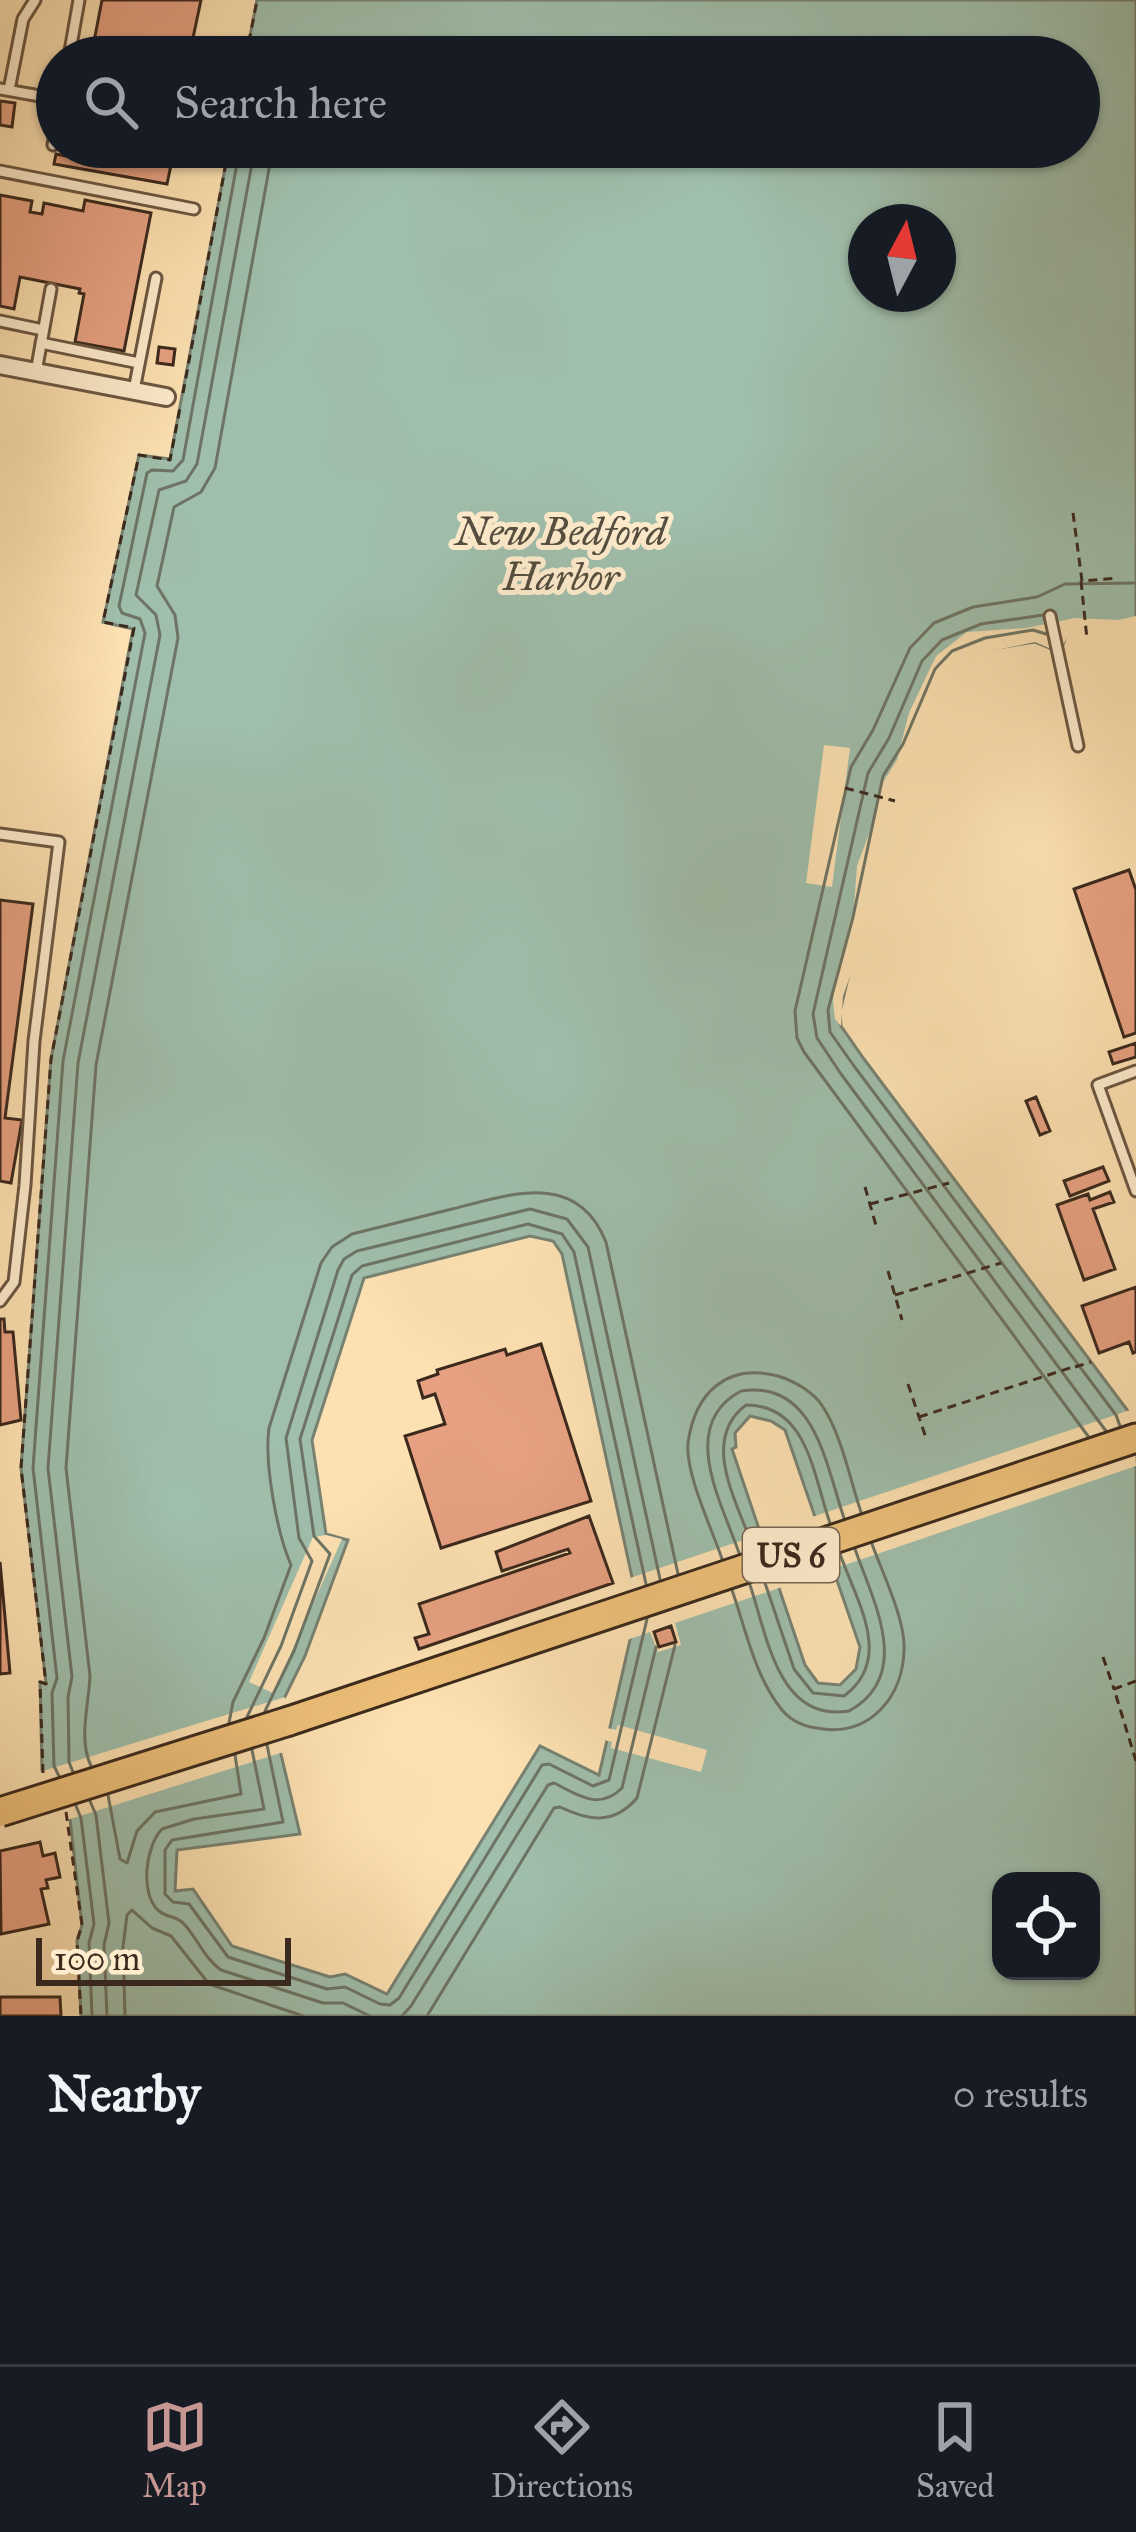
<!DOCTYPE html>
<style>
:root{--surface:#171b24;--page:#242831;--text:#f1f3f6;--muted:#9ea1a6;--line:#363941;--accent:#c59692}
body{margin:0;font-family:"IM FELL Great Primer",serif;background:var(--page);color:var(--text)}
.controls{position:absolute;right:36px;bottom:36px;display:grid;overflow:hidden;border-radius:24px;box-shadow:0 3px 9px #0004}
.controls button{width:108px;height:108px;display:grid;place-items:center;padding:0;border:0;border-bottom:3px solid var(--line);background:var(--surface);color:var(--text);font:60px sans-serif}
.compass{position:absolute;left:848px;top:204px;width:108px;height:108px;border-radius:50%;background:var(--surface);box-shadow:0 3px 9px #0004;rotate:7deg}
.scale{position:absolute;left:36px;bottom:30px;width:255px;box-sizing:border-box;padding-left:12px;border:6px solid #3b291d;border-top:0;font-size:33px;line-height:42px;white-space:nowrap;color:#3b291d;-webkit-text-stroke:9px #feeccd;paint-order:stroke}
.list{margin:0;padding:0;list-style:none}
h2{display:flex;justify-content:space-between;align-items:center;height:156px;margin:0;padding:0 48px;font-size:51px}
h2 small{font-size:39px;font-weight:400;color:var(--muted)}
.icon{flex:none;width:66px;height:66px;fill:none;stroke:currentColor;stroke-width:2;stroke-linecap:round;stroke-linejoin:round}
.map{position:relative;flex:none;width:1136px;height:2016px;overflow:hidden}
.search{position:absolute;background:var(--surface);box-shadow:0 3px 9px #0004;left:36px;right:36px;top:36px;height:132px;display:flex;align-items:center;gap:30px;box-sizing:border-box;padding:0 42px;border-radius:66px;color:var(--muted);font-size:45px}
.sheet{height:348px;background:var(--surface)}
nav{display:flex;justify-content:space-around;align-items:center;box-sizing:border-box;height:168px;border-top:3px solid var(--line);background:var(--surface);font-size:33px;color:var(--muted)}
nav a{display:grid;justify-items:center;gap:6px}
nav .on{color:var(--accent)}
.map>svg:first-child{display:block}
.water{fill:#9fbeab;stroke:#778272;stroke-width:3;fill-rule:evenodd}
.pier{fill:#fde1b2}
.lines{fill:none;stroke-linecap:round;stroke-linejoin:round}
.shore{stroke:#6d7464;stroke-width:3}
.building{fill:#e7a182;stroke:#3b291d;stroke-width:3}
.service-casing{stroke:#6c5742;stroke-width:15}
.minor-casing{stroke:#6c5742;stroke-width:22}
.trunk-casing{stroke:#3b291d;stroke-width:33}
.path{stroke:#3b291d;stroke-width:3;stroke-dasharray:9 6;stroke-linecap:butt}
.service{stroke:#feeccd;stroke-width:9}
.minor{stroke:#feeccd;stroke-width:16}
.trunk{stroke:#eec079;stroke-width:27}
.trunk-bridge-casing{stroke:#3b291d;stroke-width:33;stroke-linecap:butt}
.trunk-bridge{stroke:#eec079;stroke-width:27}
.labels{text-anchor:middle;stroke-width:10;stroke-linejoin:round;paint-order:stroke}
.shield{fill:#feeccd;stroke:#766452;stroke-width:3}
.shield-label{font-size:33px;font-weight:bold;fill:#3b291d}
.water-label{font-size:39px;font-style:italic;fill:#544e40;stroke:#feeccd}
</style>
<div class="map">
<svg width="1136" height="2016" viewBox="0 0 1136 2016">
<rect width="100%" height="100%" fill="#fde1b2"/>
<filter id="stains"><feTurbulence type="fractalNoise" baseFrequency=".00167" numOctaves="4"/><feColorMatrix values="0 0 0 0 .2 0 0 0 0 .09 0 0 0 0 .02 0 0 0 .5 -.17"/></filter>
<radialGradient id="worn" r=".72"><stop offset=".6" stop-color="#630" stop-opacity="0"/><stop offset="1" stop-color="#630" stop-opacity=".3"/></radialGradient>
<path class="water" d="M257,0H1136V627L1069,629L1063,645L1049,648L1035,642L986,650L961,659L945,675L894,781L840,1012L841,1026L864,1059L1128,1411L1136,1440V2016H81L77,1941L82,1925L70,1819L42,1771L40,1682L46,1683L21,1468L51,1059L133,629L103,622L139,455L170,459L229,147H1079V57H246ZM866,222H938V294H866ZM530,1236L553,1241L562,1254L638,1605L599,1775L540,1746L387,1994L345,1974L330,1977L232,1946L193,1889L175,1891L177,1850L300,1834L273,1721L305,1656L348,1540L326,1534L312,1440L364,1278ZM750,1416L771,1421L785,1430L860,1647L856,1669L840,1685L818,1683L805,1665L732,1449L736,1447L735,1433ZM1001,1881H1091V1971H1001Z"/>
<path class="pier" d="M1136,616V631L1128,641L1071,632L1063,645L1049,648L1035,642L987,652L967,659L952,671L893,796L867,928L843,996L841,1026L835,1019L833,1001L835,978L854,907L857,866L873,823L880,787L897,760L909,713L936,656L967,632L1026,628L1075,618L1118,620Z
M824,745L850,748L832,887L806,883Z
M1133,1409L1136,1466L827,1571L809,1518Z
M767,1532L785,1586L675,1623L681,1645L658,1652L650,1632L624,1641L632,1605L627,1579Z
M326,1535L342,1539L273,1693L249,1682L313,1537Z
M285,1697L287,1707L280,1721L287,1751L64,1821L36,1773Z
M618,1725L707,1750L701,1772L611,1748L612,1742L600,1739L603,1727L616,1730Z"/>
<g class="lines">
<path class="shore" d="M1043,615L981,624L942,640L922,661L889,738L868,773L813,1014L817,1038L841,1074L1106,1431
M1046,634L1033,630L985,638L952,651L935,669L903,744L883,776L853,917L828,1010L830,1032L854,1066L1116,1415L1120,1426
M1088,1436L804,1052L797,1038L795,1011L851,767L873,730L910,648L934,623L973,607L1037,597L1065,584L1136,583
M753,1548C738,1503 699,1440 746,1405C808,1405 813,1475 830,1523
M739,1553C722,1503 677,1425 741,1391C815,1379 826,1466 844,1518
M722,1559C712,1529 685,1473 688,1443C695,1392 727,1363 778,1376C794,1381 814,1392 823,1407C842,1436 850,1480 861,1512
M764,1580L794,1669L813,1693L844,1696C894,1659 857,1602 840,1554
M750,1585C767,1635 778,1723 849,1711C914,1675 873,1601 855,1549
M732,1590C746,1630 755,1677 782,1710C793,1723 806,1727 823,1729C871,1735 903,1696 904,1650C906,1621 882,1572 872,1544
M265,1711L294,1651L330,1554L314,1536L300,1439L352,1275L362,1266L528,1224L562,1234L574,1252L646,1584
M247,1717L281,1646L312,1561L299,1538L286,1438L338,1270L344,1259L357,1251L530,1209L567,1219L588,1247L660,1579
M229,1723L233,1702L264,1638L291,1565C277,1533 264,1463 269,1428L321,1263L332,1247L352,1234C385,1226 419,1217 452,1209C509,1195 577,1169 606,1242L678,1574
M267,1745L283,1822L172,1840L165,1850V1894L173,1902L189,1904L228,1957L327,1989L345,1987L380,2004L390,2005L399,1998L542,1765L549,1764L593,1786L609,1780L647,1619
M252,1750L264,1809L194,1819L162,1829C146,1845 139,1894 159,1911C168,1918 177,1916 184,1924C198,1939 204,1958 221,1970L323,2003H343L370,2016
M91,1766C78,1739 89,1704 90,1676L66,1468L96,1065L178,638L175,615L157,586L174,507L201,492L215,468L273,147
M73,1772L69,1762L68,1697L72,1677L48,1468L78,1063L160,635L156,615L136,595L159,490L186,481L197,464L255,147
M59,1776L54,1766L52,1693L57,1678L33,1468L63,1061L145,633L140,619L122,613L119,606L147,473L152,470L173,471L183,460L240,147
M108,1795L120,1859L127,1863L137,1831L155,1812L241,1794L235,1755
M90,1801L96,1815L109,1923L104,1945L107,2016
M76,1806L81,1818L94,1924L89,1943L92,2016
M125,2016L123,1947L127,1915L132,1910L152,1928L171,1936L209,1984L303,2016
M402,2016L411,2006L548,1785L554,1783C578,1795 599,1811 622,1788L656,1647
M427,2016L554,1808L560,1807C589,1821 614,1825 637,1798L675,1645"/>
</g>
<path class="building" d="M102,0H201L189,57H91Z
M0,101L15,103L12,127L0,125Z
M77,147H173L166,164L171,165L167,184L54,164L56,154L75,158Z
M0,195L32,201L30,212L42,214L44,203L83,211L85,200L151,213L124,351L75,342L84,294L79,293L80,289L20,277L14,309L0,306Z
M159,347L175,349L173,365L157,363Z
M1129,870L1136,890V1033L1124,1037L1074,889Z
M0,900L33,904L5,1118L22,1120L11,1183L0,1181Z
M1136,1043V1057L1113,1064L1109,1052Z
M1036,1097L1050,1131L1040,1135L1026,1101Z
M1103,1167L1109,1181L1070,1196L1064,1181Z
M1110,1192L1114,1202L1093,1209L1115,1269L1084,1280L1057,1205L1088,1194L1090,1200Z
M1136,1287V1352L1133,1353L1129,1342L1099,1353L1082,1306Z
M0,1319H4L5,1332H13L21,1420L0,1425Z
M541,1344L591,1501L441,1548L405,1436L445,1424L435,1394L423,1398L418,1381L438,1374L437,1370L505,1349L507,1355Z
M589,1516L613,1583L419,1649L415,1638L429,1634L419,1604L570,1553L568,1549L502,1571L496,1552Z
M0,1562L10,1673L0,1674Z
M671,1626L676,1642L659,1647L654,1632Z
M40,1842L43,1856L55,1853L60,1877L46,1880L48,1888L41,1889L49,1924L1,1934L0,1851Z
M0,1997H60L61,2016H0Z"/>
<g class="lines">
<defs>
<path id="service" d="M69,57L79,0
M0,89L57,99
M9,90L23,19L35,0
M53,145L57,122
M0,171L194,209
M0,321L43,330
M41,343L139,363
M36,372L51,289
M134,390L156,278
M1050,616L1078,746
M0,834L59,842L34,1041L25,1185L14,1282L0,1301
M1136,1071L1098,1085L1136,1191"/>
<path id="minor" d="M0,365L166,397"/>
<path id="trunk" d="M289,1721L1136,1438"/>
</defs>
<use href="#service" class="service-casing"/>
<use href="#minor" class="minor-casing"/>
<use href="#trunk" class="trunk-casing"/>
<path class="path" d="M246,57L257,0
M183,393L229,147
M1073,513L1082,581L1118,578
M1081,581L1087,639
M845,788L895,801
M865,1187L877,1229
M870,1204L949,1183
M888,1271L902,1320
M895,1295L1001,1263
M1075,1367L1091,1362
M908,1384L926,1438
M919,1417L1076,1366
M1103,1657L1114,1689
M1136,1681L1114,1689L1136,1761
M43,1773L40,1682L46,1684L21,1468L51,1059L134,628L103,622L139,455L170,460L180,408
M66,1812L82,1925L77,1941L81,2016"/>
<use href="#service" class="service"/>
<use href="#minor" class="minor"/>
<use href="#trunk" class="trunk"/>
<defs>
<path id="trunk-bridge" d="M0,1812L289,1721"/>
</defs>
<use href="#trunk-bridge" class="trunk-bridge-casing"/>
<use href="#trunk-bridge" class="trunk-bridge"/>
</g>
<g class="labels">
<rect class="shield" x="743" y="1528" width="96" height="54" rx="9"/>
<g class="shield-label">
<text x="791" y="1567">US 6</text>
</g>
<g class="water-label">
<text x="561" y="545">New Bedford<tspan x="561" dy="45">Harbor</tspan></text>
</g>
</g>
<rect width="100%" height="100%" filter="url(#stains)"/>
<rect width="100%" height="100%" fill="url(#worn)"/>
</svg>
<div class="controls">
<button><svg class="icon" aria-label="locate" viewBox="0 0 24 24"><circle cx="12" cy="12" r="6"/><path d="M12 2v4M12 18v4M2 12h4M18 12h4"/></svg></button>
</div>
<svg class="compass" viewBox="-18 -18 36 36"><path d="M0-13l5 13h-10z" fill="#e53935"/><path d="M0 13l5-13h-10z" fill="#9ea1a6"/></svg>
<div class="scale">100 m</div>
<div class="search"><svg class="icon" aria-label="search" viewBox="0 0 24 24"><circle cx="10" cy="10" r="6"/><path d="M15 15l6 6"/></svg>Search here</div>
</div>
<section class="sheet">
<h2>Nearby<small>0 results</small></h2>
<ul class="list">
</ul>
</section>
<nav>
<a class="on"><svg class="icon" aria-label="map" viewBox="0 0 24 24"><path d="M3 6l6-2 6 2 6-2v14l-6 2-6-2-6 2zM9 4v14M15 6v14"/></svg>Map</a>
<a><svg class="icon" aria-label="directions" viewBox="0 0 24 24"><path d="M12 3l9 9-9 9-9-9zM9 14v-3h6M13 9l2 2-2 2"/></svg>Directions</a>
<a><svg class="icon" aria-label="saved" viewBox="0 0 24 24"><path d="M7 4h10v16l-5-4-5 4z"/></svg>Saved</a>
</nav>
